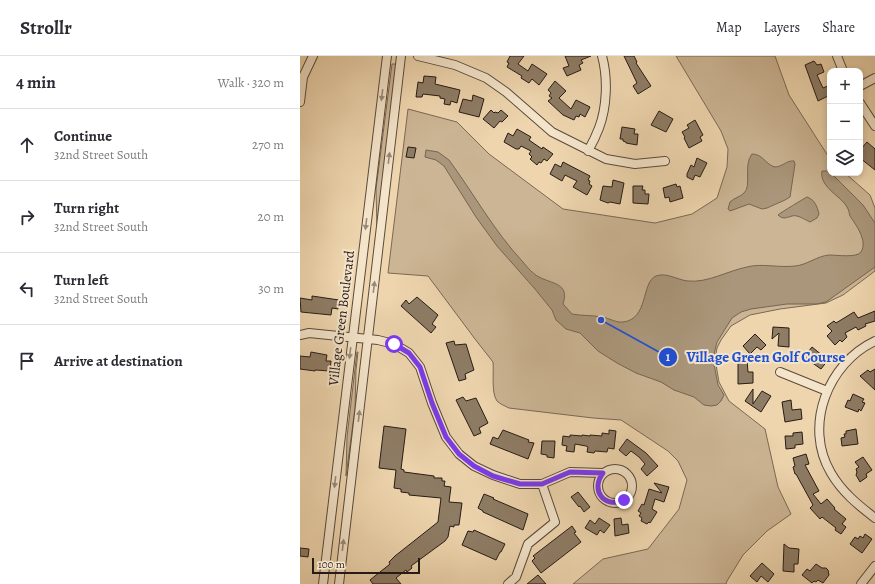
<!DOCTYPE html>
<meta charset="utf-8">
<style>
:root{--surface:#fff;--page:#f2f2f3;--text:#2b2b33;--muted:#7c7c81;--line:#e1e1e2}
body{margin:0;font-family:Alegreya,serif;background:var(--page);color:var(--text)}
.controls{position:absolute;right:12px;top:12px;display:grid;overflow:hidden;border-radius:8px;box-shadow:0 2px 6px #0003}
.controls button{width:36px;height:36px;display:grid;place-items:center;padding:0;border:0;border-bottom:1px solid var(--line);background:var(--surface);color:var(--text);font:20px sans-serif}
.scale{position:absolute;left:12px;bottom:10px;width:108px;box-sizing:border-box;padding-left:4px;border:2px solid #271b16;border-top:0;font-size:11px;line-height:14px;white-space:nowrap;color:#271b16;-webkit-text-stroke:3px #f4e4ca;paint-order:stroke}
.stop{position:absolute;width:12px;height:12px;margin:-9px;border:3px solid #7c3aed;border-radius:50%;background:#fff}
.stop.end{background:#7c3aed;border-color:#fff;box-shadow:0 1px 4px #0008}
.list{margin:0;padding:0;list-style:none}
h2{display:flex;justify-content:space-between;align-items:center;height:52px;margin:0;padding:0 16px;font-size:17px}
h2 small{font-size:13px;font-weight:400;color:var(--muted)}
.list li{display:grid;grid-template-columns:26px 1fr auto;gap:12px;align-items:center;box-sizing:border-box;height:72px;padding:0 16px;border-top:1px solid var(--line)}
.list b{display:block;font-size:15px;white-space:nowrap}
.list p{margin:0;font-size:13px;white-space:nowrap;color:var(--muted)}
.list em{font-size:13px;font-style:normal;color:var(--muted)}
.icon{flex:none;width:22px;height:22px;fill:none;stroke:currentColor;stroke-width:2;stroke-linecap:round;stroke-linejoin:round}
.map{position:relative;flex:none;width:575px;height:528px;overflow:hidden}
header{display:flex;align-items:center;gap:24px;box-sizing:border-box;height:56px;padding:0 20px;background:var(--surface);border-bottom:1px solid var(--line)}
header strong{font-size:19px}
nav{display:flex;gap:22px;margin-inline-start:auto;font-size:14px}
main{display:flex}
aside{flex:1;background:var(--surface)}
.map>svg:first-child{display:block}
.green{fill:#ccb594;stroke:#7a6855}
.water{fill:#aa967a;stroke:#766552}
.building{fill:#8e7c65;stroke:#271b16}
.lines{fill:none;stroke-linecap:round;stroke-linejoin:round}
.minor-casing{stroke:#594a3c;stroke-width:10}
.minor{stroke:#f4e4ca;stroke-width:8}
.oneway{fill:#988a79}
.route{stroke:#7c3aed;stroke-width:5}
.labels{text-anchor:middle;stroke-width:4;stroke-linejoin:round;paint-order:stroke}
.street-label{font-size:14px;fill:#271b16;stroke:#f4e4ca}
.leader{fill:none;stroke:#1d4ed8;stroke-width:1.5}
.callout-dot{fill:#1d4ed8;stroke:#f4e4ca;stroke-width:1.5}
.mark-label{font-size:12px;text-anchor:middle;font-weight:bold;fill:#fff}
.callout-label{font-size:15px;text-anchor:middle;font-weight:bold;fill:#1d4ed8;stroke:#f4e4ca;stroke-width:4;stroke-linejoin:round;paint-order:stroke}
</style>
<header>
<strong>Strollr</strong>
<nav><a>Map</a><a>Layers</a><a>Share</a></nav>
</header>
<main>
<aside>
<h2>4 min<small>Walk · 320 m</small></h2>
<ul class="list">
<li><svg class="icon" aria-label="ahead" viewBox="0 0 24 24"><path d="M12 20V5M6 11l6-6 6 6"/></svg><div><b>Continue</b><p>32nd Street South</p></div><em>270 m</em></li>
<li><svg class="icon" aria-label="right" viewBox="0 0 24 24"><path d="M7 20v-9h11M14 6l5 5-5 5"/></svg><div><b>Turn right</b><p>32nd Street South</p></div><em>20 m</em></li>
<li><svg class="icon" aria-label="left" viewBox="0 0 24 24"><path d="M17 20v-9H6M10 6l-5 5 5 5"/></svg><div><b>Turn left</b><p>32nd Street South</p></div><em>30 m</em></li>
<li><svg class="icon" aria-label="arrive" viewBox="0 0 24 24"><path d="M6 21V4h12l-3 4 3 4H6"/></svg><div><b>Arrive at destination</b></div></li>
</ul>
</aside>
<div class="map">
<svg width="575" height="528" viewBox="0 0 575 528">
<rect width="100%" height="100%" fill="#eed5ae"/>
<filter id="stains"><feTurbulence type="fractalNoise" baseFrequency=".005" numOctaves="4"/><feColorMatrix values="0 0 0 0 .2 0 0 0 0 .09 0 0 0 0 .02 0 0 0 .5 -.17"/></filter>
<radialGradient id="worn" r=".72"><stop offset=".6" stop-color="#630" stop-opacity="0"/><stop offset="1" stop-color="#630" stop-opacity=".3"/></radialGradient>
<path class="green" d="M376,0H475L489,39L530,103V117H545L570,139L575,152V215L543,239L526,247L480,253L450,259L431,270L421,284L417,292L415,303L419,326L429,345L465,373L478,431L491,458L467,475L443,499L427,525L426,528H273L303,503L348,493L379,453L387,424L378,405L368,395L321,364L293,362L209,352C205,350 200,348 197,345C191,337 194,316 193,306L175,283L128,220L88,217L108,53L157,66L189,98L263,153L355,167L392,158L417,142L427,111L428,93L421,75Z
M92,8H95L96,10L77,174L76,133Z
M57,296H58L56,314L55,352L46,420L47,381Z"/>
<path class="water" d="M126,94L138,96L149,104C174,138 194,175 223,206C227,211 233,218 239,221C252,228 270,227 263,248L272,258C282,260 292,259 302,261C309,262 316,267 323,266C349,263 341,226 356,220C367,216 377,224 388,225C408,227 427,215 447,211C462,207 479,212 495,210C507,209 517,200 529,199C537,199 557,202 561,196C568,185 556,169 550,160C549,157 549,154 547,151C541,140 519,131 522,115H527L532,118L563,149L575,167V211L526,246L516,248H487L451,253L441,256L432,262L417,286L414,298V308L418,329L424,339L421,345L417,349L411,350L404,349L394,341L374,334L361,326L336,317L317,307L298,295L280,277L266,273L256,264L252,254L235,233L197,190L176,161L144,110L136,104L125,101Z
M452,98C463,98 466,109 475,111C482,111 487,104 494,105L495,108L490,141L485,144L467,152L462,153L449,148L430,155L428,153L430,146C434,142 440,141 444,137C452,130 443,109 452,98Z
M507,141C515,144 517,150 519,158L517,162L510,166C506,164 501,161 497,160C490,158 485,166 478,159C480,157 505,142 507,141Z"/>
<path class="building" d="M210,0H224L218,8L228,15L232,8L247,18L239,29L232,23L229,27L221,22L222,20L207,11L209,7L207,6Z
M265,0H291L281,4L283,7L279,9L281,14L267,20L263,12L269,10Z
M324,0H334L337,6L336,7L351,30L338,38L333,30L337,27Z
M514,5L517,9L521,8L524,16L517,19L523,32L530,29V39L518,45L505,9Z
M124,20L136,21L135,28L160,34L157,47L151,45L150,49L144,48L145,43L140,42V40L123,38L122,41H116L118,26L123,27Z
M255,25L266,35L259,42L271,53L276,44L290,51L285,61L280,58L279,61L276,60L274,64L263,59L248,45L252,42L249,40L251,37L248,34Z
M173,39L184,43L179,61L159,56L163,43L172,45Z
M191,54L194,57L195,56L198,57L201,54L208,60L202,66L200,65L194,72L183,63Z
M359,55L373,63L366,76L351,69Z
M395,64L403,79L400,81L402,85L389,92L384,82L385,81L382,76L389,72L387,69Z
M322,71L335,73L334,78H338L337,89L326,87V86L323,85V83H320Z
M217,73L231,81L229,84L242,93L243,91L253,98L247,105L244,103L241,107L239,106L237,109L230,103L232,101L229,98L231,95L221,90L219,93H216L204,86L208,77L213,80Z
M567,86L575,93V114L560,102V94Z
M108,91L116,92L114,102L106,101Z
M397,102L407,107L400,121L395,119L393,124L387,121V118L391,109L394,111Z
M263,106L290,120L288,124L290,125L289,128L292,130L287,139L273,131L277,125L265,119L262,125L250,118L255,108L261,111Z
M313,124L324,127L320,148L310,146L308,147L300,144L303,130L312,131Z
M376,128L377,131L380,130L383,142L370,146L369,141L365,142L363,132Z
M333,130H343L342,134H345V138H349L348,148L333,147Z
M12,240L39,244L38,253L32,252L31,259L1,256L0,242L12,244Z
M117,241L138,259L132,268L136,271L131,277L101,250L106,244L109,248Z
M575,255V265L565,268L566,270L558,274L556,271L545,277L547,281L542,286L540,284L535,289L527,280L532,275L527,270L534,265L536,267L554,256L558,262Z
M473,271L489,272V291L478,290L479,277L472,283Z
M455,278L466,289L461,294L457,291L450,298L443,290Z
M154,285L155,289L166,288L174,314L165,318L166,323L159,325L146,287Z
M512,291L528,304L521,313L504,301Z
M11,296L27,299L26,305H31L30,315L15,314V315L0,313V300L10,301Z
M447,304L448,316H453V327L438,328V305Z
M575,313V334L560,320L568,314L570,316Z
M453,333V348L462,335L471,340L461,356L445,345Z
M553,338L564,343L562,346L565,347L561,355L559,353L558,356L545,351L548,344L550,345Z
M163,341L166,345L176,342L188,367L179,372L181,377L174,380L156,344Z
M491,344L492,354L501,353L502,363L485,366L482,346Z
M84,370L106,373L101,413L104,414V416L134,420V422H142V425H145L144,430L151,431L149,446L162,447L159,469H154V471L150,470L148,481L145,485L111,510L112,512L107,516L106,514L96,522L101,528H73L70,524L90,508L89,506L95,500L138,466L141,442L109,439V437L101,436V433L94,432L96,414L79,412Z
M556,373L558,388L542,390L541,382L545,381L544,378H546V375Z
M203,374L229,384L228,386L234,387L228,403L190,388L193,381L198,383Z
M309,374L316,375L314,393L308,392L307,396L295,395L294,397L287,396L288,391L286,390L275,388L274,396L266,395L267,390L262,389L263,380L270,381V379L282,380V379L290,380V379L302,380V377L309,378Z
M502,376L503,388L495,389V392L486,393L485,380H493V377Z
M327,383L346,397L358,410L347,420L341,413L345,408L339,401L331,395L326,400L319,394Z
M242,385H255L254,402L247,401V399L241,398Z
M506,398L509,408L505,409L519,435L513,438L521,448L527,443L535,452L534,453L546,463L542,468L546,471L541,478L535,474L536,472L522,461L520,463L510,452L513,449L496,418H495L493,411L495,410L493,402Z
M563,401L572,414L566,418L567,421L560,426L556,419L557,416L556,413L559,411L555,406Z
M354,427L369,431L364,446L355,443L352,453L357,456L350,467L349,466L347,468L341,465L342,462L339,460L341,457L338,455L342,448L344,449L349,433L362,437Z
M278,436L290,451L284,456L280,450L279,451L271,441Z
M184,438L194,442L193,443L228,458L223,474L183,456V455L178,452Z
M299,462L310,469L304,477L300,474L297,479L285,472L290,464L295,468Z
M321,462L322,469L328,468L329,477L315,480L314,463Z
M272,470L276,476L274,477L281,486L241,517L232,505L235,502L233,500Z
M174,474L205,488L201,496H200L196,504L162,489L168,475L173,476Z
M565,478L572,483L562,497L550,488L555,481L558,483L560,480L563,482Z
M484,488L489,492L499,493L498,508H494V516L483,515Z
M0,492L9,493L8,501L0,500Z
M462,507L474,518L468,526L461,520L457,526L450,520Z
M516,508L522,512H526L528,514L529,519L523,527L518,524L516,526L514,525L512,527L502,519L507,513L510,515Z
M238,519L246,528H227Z"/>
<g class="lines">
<defs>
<path id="minor" d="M118,0L155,9L186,22L206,36L252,76L306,103L335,108L365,105
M537,0L543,15
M560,30L575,22
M0,46L3,21L13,0
M560,47L575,70
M288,95C292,88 296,80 299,72C307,51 308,22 302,0
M0,279L9,277L78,284L94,288L109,297L120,311L132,347L146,381L159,398L174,410L193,419L220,428H242L270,416L303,417
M575,285C528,307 503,370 531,417C542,436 558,449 575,462
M480,316L527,335
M298 430a17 17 0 1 1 34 0a17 17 0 1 1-34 0Z
M23,528L87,0
M39,528L101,0
M208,528L216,521L228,488L255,466L242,428
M561,528L575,510"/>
</defs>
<use href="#minor" class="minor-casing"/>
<use href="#minor" class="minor"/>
</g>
<defs><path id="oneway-solid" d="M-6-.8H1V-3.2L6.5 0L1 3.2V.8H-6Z"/></defs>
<g class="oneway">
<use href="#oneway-solid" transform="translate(82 39) rotate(97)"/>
<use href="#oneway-solid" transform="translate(89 102) rotate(-83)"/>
<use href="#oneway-solid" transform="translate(66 168) rotate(97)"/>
<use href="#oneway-solid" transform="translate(74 231) rotate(-83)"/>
<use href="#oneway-solid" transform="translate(50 297) rotate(97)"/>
<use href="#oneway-solid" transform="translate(59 360) rotate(-83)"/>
<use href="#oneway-solid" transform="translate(35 426) rotate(97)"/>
<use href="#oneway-solid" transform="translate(43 489) rotate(-83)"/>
</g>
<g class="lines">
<path class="route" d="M94,288L109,297L120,311L132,347L146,381L159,398L174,410L193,420L220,428H242L270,416L303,417C290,434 304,453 324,444"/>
</g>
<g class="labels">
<g class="street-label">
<text transform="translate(41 262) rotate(-83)" y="5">Village Green Boulevard</text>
</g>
</g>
<path class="leader" d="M301 264L368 301"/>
<g class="callout-dot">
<circle cx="301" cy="264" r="4"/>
<circle cx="368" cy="301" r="10"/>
</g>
<g class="mark-label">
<text x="368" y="305">1</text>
</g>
<g class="callout-label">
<text x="466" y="306">Village Green Golf Course</text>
</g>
<rect width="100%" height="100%" filter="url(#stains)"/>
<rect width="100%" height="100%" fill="url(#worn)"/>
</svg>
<div class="controls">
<button>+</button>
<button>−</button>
<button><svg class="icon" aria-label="layers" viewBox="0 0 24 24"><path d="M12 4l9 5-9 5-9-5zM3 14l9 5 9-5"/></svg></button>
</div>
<div class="scale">100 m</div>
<div class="stop" style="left:94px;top:288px"></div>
<div class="stop end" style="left:324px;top:444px"></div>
</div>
</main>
